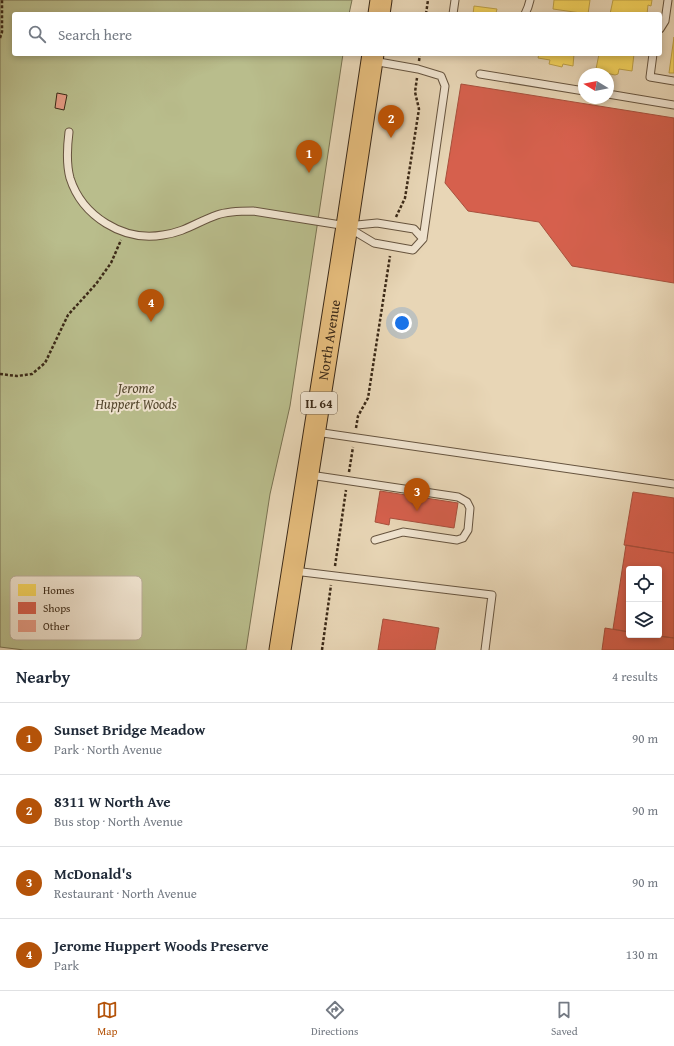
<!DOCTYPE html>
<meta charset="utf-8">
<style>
:root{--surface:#fff;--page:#f2f2f3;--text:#1f2937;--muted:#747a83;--line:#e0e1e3;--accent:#b45309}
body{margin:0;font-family:"Gentium Book Plus",serif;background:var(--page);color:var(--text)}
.controls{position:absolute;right:12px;bottom:12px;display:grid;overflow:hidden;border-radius:4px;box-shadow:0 2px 6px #0003}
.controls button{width:36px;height:36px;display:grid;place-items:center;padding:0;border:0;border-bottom:1px solid var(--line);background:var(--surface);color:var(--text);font:20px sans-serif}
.compass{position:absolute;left:578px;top:68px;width:36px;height:36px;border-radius:50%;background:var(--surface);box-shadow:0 2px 6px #0003;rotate:280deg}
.you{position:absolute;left:402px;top:323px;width:14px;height:14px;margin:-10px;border:3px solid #fff;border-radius:50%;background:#1a73e8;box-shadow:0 0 0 6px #1a73e833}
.badge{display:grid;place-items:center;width:26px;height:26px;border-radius:50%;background:var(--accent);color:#fff;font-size:13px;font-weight:700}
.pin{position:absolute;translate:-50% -33px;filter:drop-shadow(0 1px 2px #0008)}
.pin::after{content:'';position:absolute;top:21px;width:14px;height:12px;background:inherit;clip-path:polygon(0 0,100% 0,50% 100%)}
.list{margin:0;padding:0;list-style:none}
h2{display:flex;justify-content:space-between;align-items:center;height:52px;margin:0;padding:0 16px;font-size:17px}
h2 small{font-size:13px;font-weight:400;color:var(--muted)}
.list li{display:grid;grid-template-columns:26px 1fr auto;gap:12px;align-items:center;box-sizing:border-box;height:72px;padding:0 16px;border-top:1px solid var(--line)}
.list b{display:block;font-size:15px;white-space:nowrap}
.list p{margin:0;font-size:13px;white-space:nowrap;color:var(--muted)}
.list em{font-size:13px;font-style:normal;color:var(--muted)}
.icon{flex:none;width:22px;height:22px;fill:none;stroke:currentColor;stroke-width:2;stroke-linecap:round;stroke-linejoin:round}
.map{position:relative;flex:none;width:674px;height:650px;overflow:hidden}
.search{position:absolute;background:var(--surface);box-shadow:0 2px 6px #0003;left:12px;right:12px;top:12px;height:44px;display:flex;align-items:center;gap:10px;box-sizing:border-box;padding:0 14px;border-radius:4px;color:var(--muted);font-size:15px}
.sheet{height:340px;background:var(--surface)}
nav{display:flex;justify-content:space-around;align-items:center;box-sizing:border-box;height:56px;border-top:1px solid var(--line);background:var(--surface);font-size:11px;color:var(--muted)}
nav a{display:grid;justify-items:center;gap:2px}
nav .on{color:var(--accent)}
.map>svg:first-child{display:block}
.green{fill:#b9bd8c;stroke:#7a7352}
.homes{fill:#f6d55c;stroke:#bea147}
.shops{fill:#d6604d;stroke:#a8503d}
.building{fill:#e59b84;stroke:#3b2917}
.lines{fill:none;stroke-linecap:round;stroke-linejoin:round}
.lane-casing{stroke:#66543f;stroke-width:9}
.primary-casing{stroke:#3b2917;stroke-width:23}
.path{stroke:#3b2917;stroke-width:2.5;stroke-dasharray:3 2;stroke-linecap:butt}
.lane{stroke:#f0e4d0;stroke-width:7}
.primary{stroke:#e4bb7b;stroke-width:21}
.labels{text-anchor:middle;stroke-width:4;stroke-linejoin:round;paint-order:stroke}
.shield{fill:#f0e4d0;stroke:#71614e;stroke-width:1}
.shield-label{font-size:13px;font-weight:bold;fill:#3b2917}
.street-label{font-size:14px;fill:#3b2917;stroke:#f0e4d0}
.park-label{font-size:14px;font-style:italic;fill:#54472e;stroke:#f0e4d0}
.key{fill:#f0e4d0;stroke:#baac98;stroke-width:1}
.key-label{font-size:11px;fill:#3b2917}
</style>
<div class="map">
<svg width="674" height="650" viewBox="0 0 674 650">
<rect width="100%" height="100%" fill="#e8d6b6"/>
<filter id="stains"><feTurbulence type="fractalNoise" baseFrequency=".005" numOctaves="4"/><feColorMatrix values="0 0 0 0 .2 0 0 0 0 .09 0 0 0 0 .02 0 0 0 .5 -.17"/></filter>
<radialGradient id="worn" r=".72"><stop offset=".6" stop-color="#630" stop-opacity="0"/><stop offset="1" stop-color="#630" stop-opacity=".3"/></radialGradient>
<path class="green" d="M0,0H352L349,14H14V54H343L290,406L270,494L246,650H24L0,647Z"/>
<path class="homes" d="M554,0H590L588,14L553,9Z
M613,0H652L651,6L648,5L647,14H610Z
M474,6L497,9L496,13L498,14H473Z
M674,37V73H669Z
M539,54H574L573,66L563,64L562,67L549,64L550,60L538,58Z
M599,54H634L632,71L619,69L618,74L615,75L606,73V71L596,69Z"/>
<path class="shops" d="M461,84L674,118V283L572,266L539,222L468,211L445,183Z
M380,491L458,503L454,528L390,518L389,525L375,522Z
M633,492L674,498V553L624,545Z
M626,545L674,553V638L651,635H659V569H629V632L613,629Z
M383,619L439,628L435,650H378Z
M605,628L629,632V635H651L674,638V650H602Z"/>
<path class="building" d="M57,93L67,95L64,110L55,108Z"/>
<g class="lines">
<defs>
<path id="lane" d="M453,14L455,0
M525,14L528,7L530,0
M660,29L665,21L668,0
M653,54L650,77L674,81
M480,74L584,91
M608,94L674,105
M69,132C67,148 66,163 70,178C82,216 123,242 163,235C185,232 197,222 217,215C228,211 241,211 253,211L347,226L377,223L414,229L423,239
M349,228L374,243L413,250L423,239L445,86L441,76L418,69L373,61
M316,432L674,484
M310,475L458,497L467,502L470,508L468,530L463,538L457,540L403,532L375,540
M294,571L492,595L485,650"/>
<g id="primary">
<path d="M379,14L381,0"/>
<path id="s1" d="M280,650L347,226L373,54"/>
</g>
</defs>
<use href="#lane" class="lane-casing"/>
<use href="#primary" class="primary-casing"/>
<path class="path" d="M426,14L428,0
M0,38L2,32V0
M419,61L420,54
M396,217L405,198L419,109L415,92L417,78
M0,374L17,376L32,374L45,363L68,315L96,284L111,263L121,240
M356,428L358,416L368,398L390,256
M349,472L353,447
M335,566L346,490
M322,650L331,585"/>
<use href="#lane" class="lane"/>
<use href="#primary" class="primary"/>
</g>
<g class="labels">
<rect class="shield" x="301" y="392" width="36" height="22" rx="3"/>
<g class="shield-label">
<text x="319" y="408">IL 64</text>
</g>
<g class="street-label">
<text dy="5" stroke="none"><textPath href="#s1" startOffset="314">North Avenue</textPath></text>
</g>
<g class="park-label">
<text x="136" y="393">Jerome<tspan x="136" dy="16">Huppert Woods</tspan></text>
</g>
</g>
<rect x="10" y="576" width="132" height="64" rx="6" class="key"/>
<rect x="18" y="584" width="18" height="12" fill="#f6d55c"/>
<rect x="18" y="602" width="18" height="12" fill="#d6604d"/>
<rect x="18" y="620" width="18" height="12" fill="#e59b84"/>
<g class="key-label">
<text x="43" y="594">Homes</text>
<text x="43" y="612">Shops</text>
<text x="43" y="630">Other</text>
</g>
<rect width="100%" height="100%" filter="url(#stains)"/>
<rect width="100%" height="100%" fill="url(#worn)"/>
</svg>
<div class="controls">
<button><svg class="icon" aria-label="locate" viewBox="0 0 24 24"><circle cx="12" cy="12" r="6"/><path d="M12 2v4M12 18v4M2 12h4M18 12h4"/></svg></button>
<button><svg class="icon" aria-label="layers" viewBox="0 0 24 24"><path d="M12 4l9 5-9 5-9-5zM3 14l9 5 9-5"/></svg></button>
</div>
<svg class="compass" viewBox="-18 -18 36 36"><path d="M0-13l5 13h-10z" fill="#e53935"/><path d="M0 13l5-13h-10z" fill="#747a83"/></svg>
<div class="you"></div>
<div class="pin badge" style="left:309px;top:173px">1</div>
<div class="pin badge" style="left:391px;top:138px">2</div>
<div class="pin badge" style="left:417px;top:511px">3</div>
<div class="pin badge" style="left:151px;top:322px">4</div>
<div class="search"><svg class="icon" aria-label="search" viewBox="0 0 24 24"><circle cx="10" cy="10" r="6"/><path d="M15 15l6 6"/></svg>Search here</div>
</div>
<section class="sheet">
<h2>Nearby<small>4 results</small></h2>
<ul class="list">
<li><span class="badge">1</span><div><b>Sunset Bridge Meadow</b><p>Park · North Avenue</p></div><em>90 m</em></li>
<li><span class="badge">2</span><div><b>8311 W North Ave</b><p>Bus stop · North Avenue</p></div><em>90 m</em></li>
<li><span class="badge">3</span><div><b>McDonald's</b><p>Restaurant · North Avenue</p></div><em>90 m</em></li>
<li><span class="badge">4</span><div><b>Jerome Huppert Woods Preserve</b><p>Park</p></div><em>130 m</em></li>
</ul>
</section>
<nav>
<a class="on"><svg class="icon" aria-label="map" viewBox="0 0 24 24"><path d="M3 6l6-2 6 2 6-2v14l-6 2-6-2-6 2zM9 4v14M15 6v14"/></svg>Map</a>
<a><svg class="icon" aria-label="directions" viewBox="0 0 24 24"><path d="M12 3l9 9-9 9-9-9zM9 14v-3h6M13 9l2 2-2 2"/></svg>Directions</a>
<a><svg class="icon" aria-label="saved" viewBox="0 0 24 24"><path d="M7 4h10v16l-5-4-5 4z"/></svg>Saved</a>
</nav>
